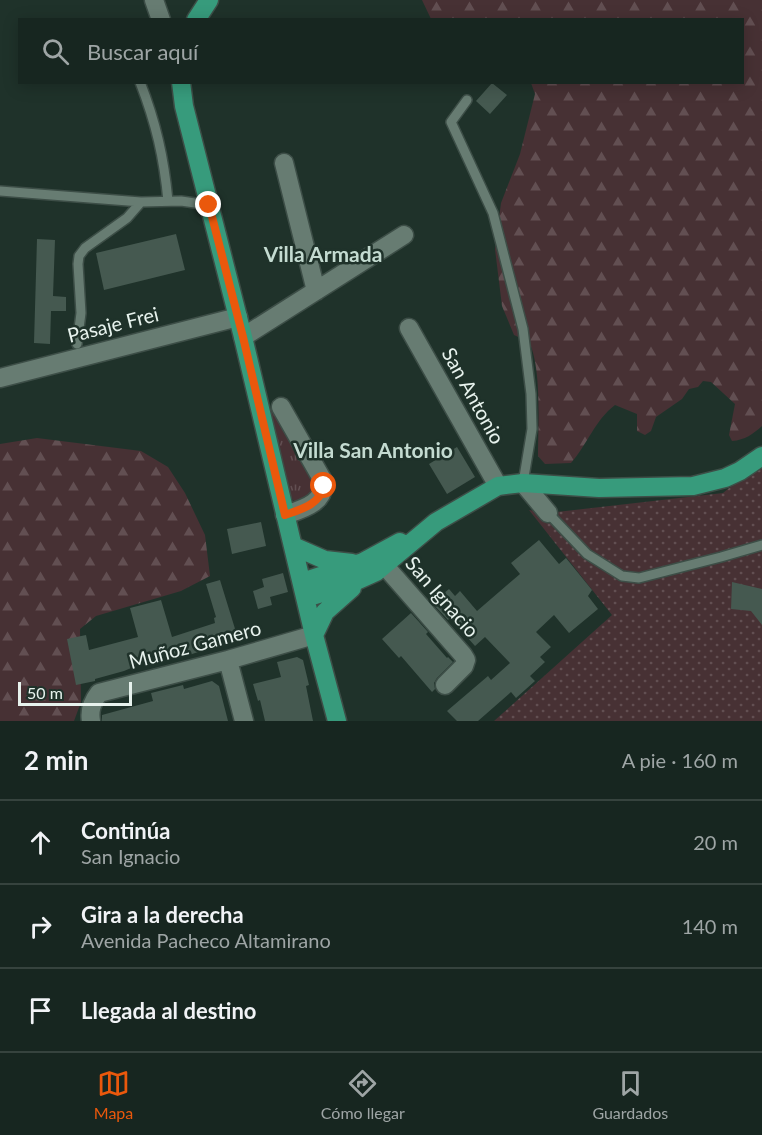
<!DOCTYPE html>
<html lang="es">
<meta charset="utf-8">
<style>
:root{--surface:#172620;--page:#202e29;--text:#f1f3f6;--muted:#9ea5a5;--line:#36433e;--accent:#ea580c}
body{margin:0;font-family:Lato,sans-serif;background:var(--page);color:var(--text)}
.scale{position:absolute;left:18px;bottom:15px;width:114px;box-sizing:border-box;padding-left:6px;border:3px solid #e7f2ed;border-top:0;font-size:16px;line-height:21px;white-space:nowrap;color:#e7f2ed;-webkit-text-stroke:4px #1f322a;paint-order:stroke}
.stop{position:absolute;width:18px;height:18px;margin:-14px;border:4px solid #ea580c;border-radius:50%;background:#fff}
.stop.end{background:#ea580c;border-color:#fff;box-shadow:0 2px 6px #0008}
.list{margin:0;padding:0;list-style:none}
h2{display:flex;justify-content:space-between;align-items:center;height:78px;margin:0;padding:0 24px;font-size:26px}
h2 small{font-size:20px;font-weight:400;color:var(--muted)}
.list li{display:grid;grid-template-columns:39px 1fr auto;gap:18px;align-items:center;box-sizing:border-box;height:84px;padding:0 24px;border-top:2px solid var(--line)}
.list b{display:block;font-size:22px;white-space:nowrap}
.list p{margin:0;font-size:20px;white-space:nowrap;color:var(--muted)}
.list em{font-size:20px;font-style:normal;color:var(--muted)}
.icon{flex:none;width:33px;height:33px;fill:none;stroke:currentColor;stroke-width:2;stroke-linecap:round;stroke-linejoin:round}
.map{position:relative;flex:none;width:762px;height:721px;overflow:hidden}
.search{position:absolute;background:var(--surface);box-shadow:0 3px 15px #0003;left:18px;right:18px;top:18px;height:66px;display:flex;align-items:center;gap:15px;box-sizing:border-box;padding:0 21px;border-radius:0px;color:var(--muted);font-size:22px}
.sheet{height:330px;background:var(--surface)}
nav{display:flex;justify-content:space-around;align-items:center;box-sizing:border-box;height:84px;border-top:2px solid var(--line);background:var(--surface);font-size:16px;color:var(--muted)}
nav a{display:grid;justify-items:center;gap:3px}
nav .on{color:var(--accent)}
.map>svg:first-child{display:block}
.grass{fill:url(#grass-dots)}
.forest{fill:url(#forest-firs)}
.park{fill:url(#park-tufts)}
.building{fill:#455950}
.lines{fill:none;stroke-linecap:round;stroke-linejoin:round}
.service-casing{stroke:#3d4e47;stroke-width:12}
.minor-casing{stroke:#3d4e47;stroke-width:21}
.primary-casing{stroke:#3d4e47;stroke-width:21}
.service{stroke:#677c72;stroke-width:9}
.minor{stroke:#677c72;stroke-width:18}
.primary{stroke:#379b7c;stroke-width:18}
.route{stroke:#ea580c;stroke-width:8}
.labels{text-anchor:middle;stroke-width:5;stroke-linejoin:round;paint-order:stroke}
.street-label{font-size:20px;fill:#e7f2ed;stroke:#1f322a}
.neighbourhood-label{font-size:21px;font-weight:bold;fill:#c4dbd1;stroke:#1f322a}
</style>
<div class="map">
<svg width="762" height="721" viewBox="0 0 762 721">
<defs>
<pattern id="grass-dots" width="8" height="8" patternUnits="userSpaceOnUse" patternTransform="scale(1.5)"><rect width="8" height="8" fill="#473134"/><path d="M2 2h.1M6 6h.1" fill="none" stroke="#624f52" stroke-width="1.8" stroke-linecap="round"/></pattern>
<pattern id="forest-firs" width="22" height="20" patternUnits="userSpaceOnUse" patternTransform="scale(1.5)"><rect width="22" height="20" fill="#473134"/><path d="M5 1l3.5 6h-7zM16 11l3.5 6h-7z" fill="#624f52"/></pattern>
<pattern id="park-tufts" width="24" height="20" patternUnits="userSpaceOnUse" patternTransform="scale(1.5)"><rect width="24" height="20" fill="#473134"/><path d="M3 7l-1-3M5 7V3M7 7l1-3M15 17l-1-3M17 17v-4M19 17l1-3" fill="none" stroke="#624f52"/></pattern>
</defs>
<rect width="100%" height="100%" fill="#1f322a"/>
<path class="grass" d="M762,461V721H494L612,615L529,510L548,513L723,493Z"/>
<path class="forest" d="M422,0H762V426C753,434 745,440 732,441L729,435L735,404L711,382L703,381L698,387L689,389L682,399L656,417L651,431L645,435L637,431V414L615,405C595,420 587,445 571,463L545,464L538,456C538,426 542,368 529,342L514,335L502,306L495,249L501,203L520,154L535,94L531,83L742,82V20L431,19Z
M37,438L141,451L168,467L185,493L205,535L210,576L181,591L96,616L80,629L81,702L74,721H0V444Z"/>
<path class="park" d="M273,409L320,487L296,505L288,491L269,411Z"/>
<path class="building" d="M492,83L507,95L490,114L476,101Z
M176,234L185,270L104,290L96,253Z
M37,239L55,240L53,296L66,297V311H51L50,344L34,343Z
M457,447L475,477L447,494L429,464Z
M261,522L266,546L232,554L227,529Z
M539,540L559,564L566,558L592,590L588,596L598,609L569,633L554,615L536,632L551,647L540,657L545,662L530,676L535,681L516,698L511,692L478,721H457L447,711L488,676L491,680L510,663L485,637L475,646L450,618L448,620L432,603L449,589L455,596L460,591L477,611L520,574L511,563Z
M283,573L288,592L270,597L272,605L258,609L253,591L264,587L262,579Z
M220,580L236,632L224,636L226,643L189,655L188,651L143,663L124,671L95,679V681L76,685L67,639L86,635L89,650L138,637L130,608L161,600L172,637L215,623L214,618L216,617L206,584Z
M732,582L762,589V625L751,611L731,609Z
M411,613L428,632L426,634L447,658L448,657L453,662L437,678L434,683L435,689L432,692L401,656L399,658L382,639Z
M297,657L303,660L309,685L306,686L313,721H265L260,700L258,701L253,684L281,677L277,662Z
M212,681L219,686L228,721H102V715L153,701L151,693L183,685L184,689Z"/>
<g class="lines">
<defs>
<path id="service" d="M140,82C156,123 164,158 168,201
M467,100L451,122L493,213L523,329L531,394L532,429L523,483
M0,191L141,202
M77,344L81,313L78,264L79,256L85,248L127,218L141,202L181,201L209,205
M548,513L587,554L622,576L639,578L721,557L762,545"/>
<path id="minor" d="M154,0L161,20
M284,163L316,291
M409,328L498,486
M243,337L404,235
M0,378L238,317
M281,407L322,479C328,502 303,509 285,515
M523,483L548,513
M385,566L463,655L466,660L464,666L445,685
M228,660L244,721
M91,721C89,710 92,702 99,693L228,660L314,635"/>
<path id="primary" d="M196,20L209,0
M181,82L184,106L243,337L314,635L337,721
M293,546L325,560L352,563
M302,582L363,562L400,542
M306,598L345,586L376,572L436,522L498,486L523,483L599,488L693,486L725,478L740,471L762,456
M314,635L325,612L352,588"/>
</defs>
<use href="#service" class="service-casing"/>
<use href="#minor" class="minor-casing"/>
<use href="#primary" class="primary-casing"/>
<use href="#service" class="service"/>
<use href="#minor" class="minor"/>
<use href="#primary" class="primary"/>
</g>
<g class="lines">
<path class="route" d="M209,205L243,337L285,515C302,509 319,505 324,486"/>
</g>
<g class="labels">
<g class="street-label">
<text transform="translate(113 325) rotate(-14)" y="7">Pasaje Frei</text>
<text transform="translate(473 396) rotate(61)" y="7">San Antonio</text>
<text transform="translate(442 597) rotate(49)" y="7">San Ignacio</text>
<text transform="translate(195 645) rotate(-15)" y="7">Muñoz Gamero</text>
</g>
<g class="neighbourhood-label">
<text x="323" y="262">Villa Armada</text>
<text x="373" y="458">Villa San Antonio</text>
</g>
</g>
</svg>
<div class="scale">50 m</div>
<div class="stop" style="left:324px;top:486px"></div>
<div class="stop end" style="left:209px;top:205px"></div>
<div class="search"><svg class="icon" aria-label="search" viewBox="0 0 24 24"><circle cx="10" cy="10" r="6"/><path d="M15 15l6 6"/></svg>Buscar aquí</div>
</div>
<section class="sheet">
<h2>2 min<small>A pie · 160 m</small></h2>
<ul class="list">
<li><svg class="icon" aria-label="ahead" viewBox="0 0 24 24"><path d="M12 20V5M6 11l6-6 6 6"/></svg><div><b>Continúa</b><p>San Ignacio</p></div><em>20 m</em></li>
<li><svg class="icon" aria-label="right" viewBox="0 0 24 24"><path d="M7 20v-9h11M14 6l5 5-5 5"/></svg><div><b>Gira a la derecha</b><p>Avenida Pacheco Altamirano</p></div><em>140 m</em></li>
<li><svg class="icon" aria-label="arrive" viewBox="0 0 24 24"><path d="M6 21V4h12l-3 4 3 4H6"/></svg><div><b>Llegada al destino</b></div></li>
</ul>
</section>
<nav>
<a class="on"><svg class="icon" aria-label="map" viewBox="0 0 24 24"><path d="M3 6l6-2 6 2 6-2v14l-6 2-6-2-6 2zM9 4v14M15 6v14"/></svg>Mapa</a>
<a><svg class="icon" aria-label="directions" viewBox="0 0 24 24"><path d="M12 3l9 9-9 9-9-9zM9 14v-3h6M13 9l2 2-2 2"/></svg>Cómo llegar</a>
<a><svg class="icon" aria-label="saved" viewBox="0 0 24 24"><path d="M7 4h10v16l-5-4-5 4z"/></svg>Guardados</a>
</nav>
